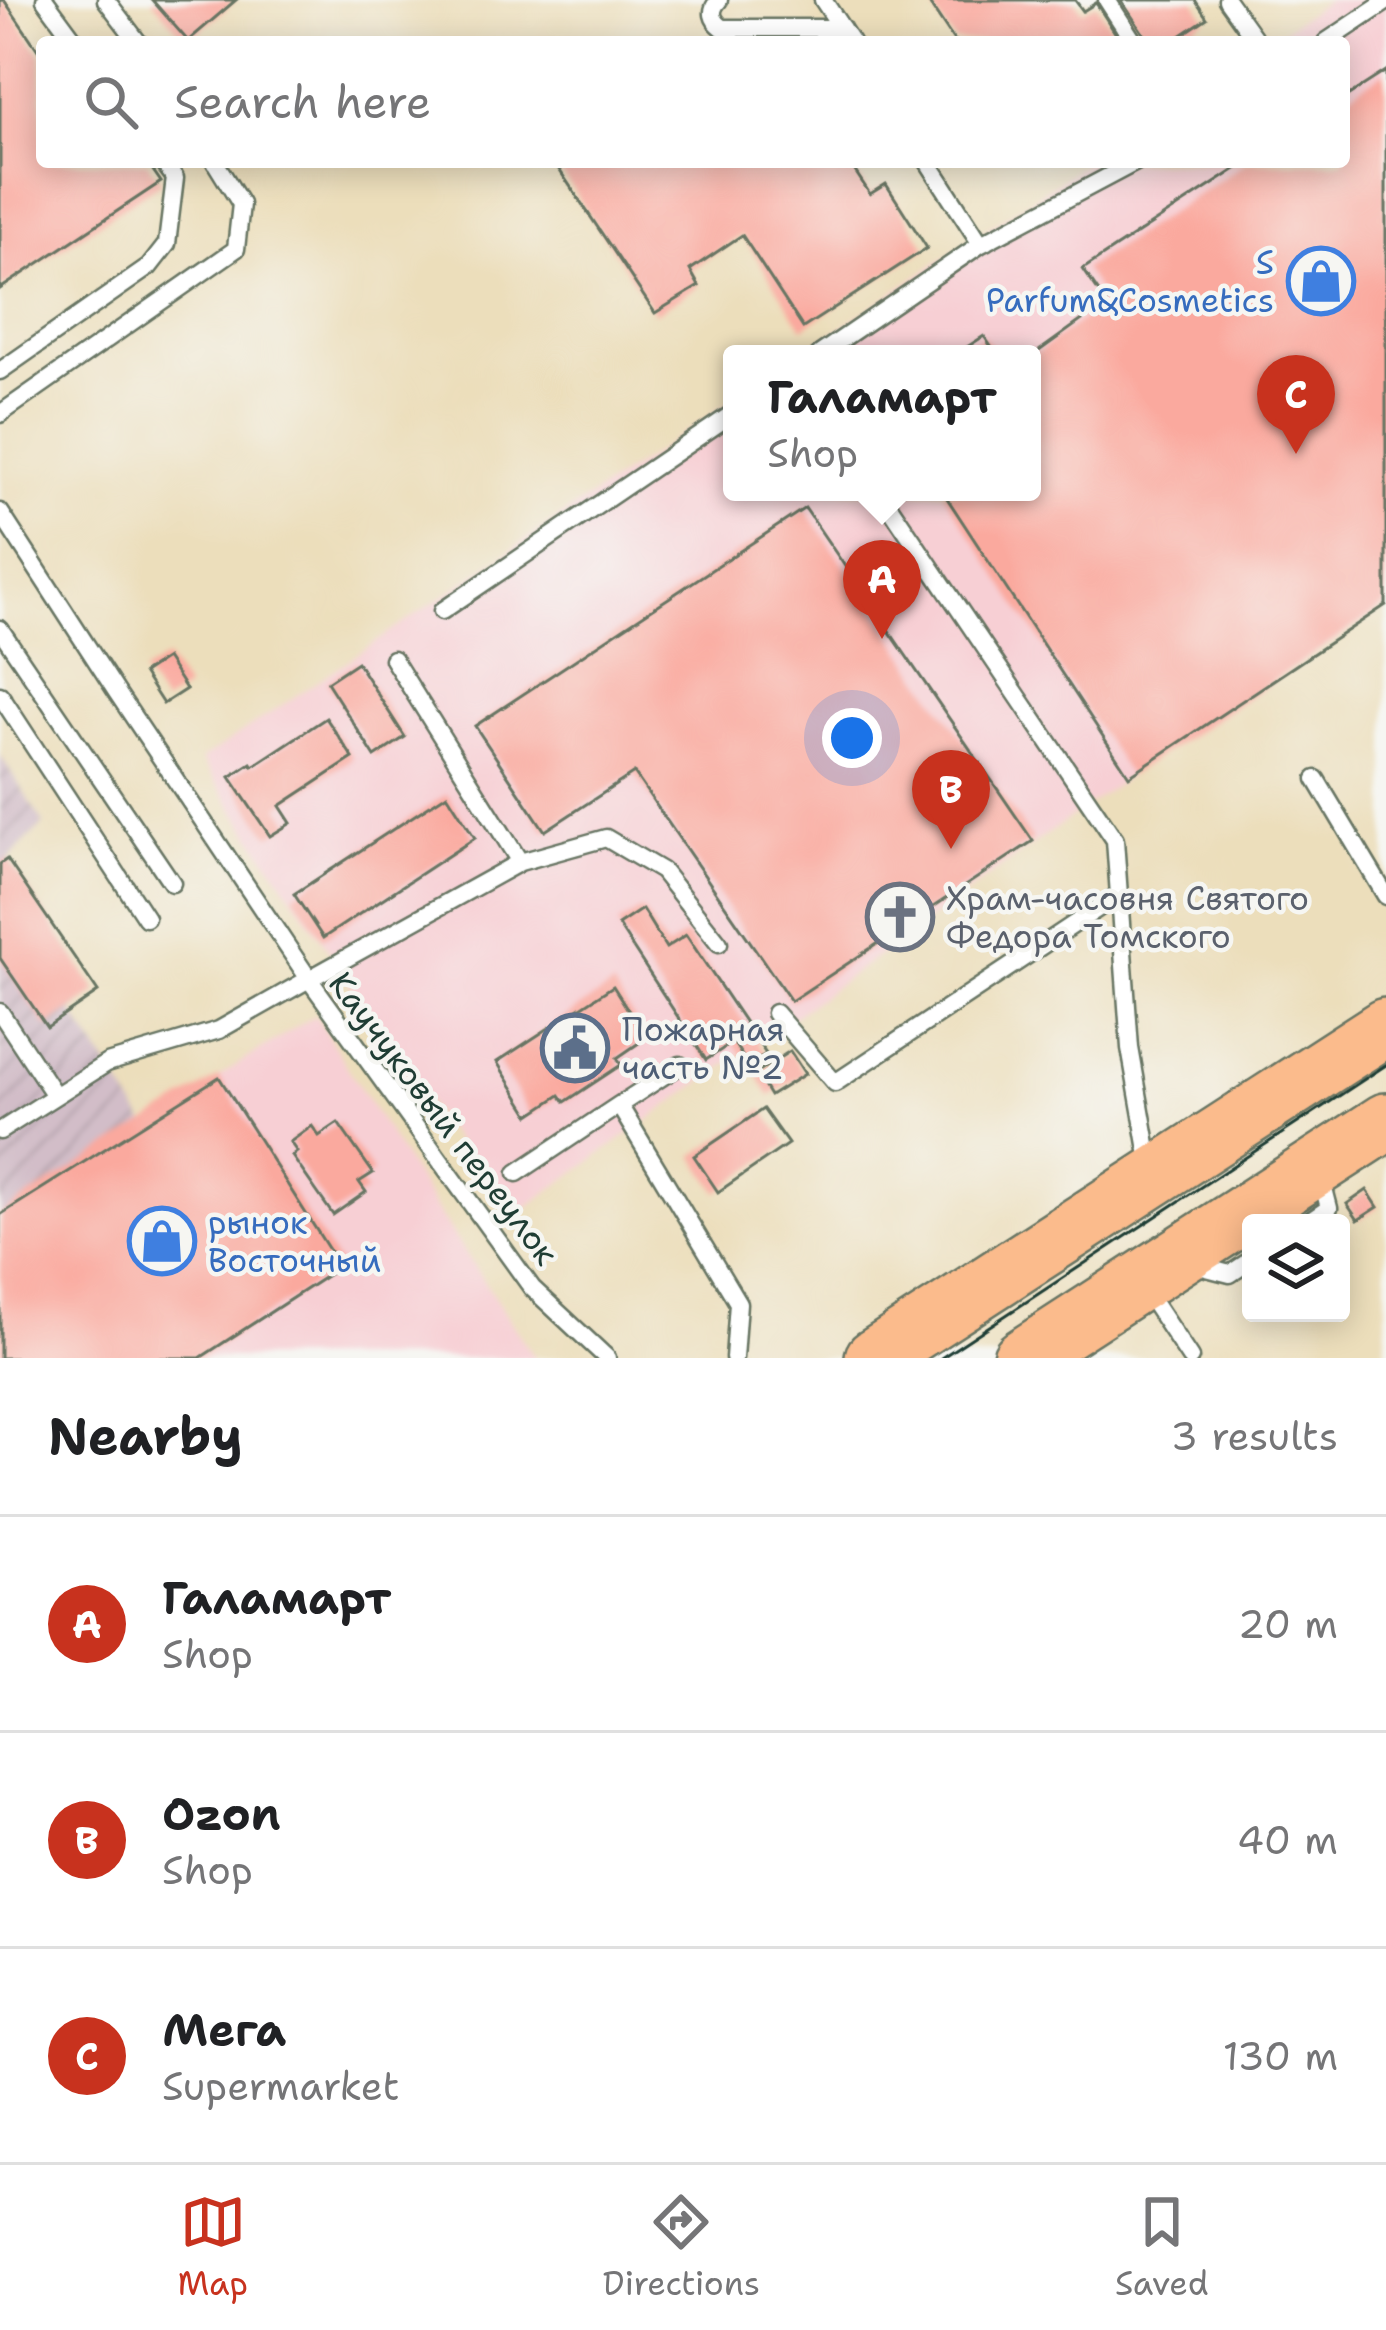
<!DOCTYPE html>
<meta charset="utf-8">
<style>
:root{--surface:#fff;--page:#f6f6f6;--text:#202124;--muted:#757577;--line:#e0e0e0;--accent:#c8321e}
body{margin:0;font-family:"Shantell Sans",sans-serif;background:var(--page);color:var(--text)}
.controls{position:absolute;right:36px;bottom:36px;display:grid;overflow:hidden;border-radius:12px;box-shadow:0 6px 30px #0003}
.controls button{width:108px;height:108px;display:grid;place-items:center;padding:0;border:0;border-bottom:3px solid var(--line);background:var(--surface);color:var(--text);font:60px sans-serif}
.you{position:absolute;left:852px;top:738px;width:42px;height:42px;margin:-30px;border:9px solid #fff;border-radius:50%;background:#1a73e8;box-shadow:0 0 0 18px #1a73e833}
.badge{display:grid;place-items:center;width:78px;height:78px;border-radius:50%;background:var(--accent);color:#fff;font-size:39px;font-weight:700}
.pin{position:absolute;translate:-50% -99px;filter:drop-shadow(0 3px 6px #0008)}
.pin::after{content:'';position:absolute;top:63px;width:42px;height:36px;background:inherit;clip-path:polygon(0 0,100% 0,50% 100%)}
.popup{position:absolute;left:723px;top:345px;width:318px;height:156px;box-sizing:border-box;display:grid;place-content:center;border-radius:12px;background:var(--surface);filter:drop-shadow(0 3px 9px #0005);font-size:39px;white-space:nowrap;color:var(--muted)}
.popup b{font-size:45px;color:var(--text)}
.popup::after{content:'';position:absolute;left:50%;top:100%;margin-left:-24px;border:24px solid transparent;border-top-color:var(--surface)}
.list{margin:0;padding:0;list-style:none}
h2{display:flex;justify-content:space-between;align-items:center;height:156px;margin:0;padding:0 48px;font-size:51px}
h2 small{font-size:39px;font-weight:400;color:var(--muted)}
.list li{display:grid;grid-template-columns:78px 1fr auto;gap:36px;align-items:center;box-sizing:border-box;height:216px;padding:0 48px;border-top:3px solid var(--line)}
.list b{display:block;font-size:45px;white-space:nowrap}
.list p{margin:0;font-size:39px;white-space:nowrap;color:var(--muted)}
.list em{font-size:39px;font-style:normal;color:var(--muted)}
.icon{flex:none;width:66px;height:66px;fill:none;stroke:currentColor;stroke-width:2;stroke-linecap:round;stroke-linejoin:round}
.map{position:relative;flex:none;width:1386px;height:1358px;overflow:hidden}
.search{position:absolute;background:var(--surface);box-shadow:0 6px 30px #0003;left:36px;right:36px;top:36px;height:132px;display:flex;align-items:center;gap:30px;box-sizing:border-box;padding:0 42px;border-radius:12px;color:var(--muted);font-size:45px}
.sheet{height:804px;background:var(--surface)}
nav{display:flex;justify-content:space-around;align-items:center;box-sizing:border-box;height:168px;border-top:3px solid var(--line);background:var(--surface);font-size:33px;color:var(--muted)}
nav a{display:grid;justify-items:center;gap:6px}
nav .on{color:var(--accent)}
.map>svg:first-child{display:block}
.built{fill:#f7cfd4}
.industrial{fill:url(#industrial-furrows)}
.building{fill:#faa99e}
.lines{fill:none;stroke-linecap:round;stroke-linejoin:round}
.service-casing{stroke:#677563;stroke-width:21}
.trunk-casing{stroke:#677563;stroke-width:62}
.service{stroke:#fff;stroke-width:16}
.trunk{stroke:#fbbb8c;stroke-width:57}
.tram{stroke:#1f3d34;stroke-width:3}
.labels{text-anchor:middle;stroke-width:9;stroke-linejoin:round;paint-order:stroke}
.shop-label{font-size:33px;fill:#366cbe;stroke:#f6f6f2;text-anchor:end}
.worship-label{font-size:33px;fill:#5b616d;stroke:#f6f6f2;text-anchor:start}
.service-label{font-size:33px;fill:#4e5e75;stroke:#f6f6f2;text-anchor:start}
.street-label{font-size:33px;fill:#1f3d34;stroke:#f6f6f2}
</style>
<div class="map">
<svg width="1386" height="1358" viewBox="0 0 1386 1358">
<defs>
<pattern id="industrial-furrows" width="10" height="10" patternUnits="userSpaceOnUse" patternTransform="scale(3)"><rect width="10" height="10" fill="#d2bdc8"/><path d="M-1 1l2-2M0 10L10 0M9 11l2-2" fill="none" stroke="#b4a3ac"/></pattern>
</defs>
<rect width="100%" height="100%" fill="#f6f6f2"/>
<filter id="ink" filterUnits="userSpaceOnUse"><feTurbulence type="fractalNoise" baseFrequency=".00833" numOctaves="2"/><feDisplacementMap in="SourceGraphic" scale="24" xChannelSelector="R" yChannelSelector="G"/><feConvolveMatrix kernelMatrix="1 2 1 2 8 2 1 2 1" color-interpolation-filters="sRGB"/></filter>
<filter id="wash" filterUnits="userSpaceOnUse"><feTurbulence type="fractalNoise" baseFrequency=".004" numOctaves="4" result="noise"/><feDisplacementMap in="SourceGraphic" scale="48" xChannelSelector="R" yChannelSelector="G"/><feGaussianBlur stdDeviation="2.7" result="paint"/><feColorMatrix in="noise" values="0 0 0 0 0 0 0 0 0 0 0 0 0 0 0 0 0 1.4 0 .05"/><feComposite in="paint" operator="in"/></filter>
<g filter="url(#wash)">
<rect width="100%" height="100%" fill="#ecdebb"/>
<path class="built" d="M1328,0H1386V607L1129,776L512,1218L401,1067L324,943L201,760L732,401V492H1032V354H802L1087,162H1344V42H1265Z
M315,1015L433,1205L535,1358H0L146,1124Z"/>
<path class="industrial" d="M0,755L44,824L8,859L98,992L72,1011L146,1124L0,1215Z"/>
<g id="blocks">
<path class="building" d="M0,0H4L42,56V162H147L161,182L0,289Z
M152,0H236L188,41Z
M927,0H1075L1083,11L1096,3L1121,42H955Z
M1121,0H1195L1207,18L1171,42H1149Z
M1386,71V605L1129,776L943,492H1032V356L1106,303L1083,269L1247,162H1344V98Z
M554,162H849L870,194L886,184L927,248L803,328L742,235L690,270L699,286L655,313Z
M984,336L996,354H956Z
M805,508L1033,841L791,1001L634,773L545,831L475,726Z
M166,658L186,689L163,704L143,673Z
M357,662L405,737L375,757L327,682Z
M326,718L353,758L280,806L291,823L270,836L230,777L251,763L253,766Z
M447,794L475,838L323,938L294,894Z
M7,859L98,992L47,1027L0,958V864Z
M642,909L666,948L686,935L766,1054L748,1065L733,1042L706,1060L618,925Z
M613,986L646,1038L617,1058L621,1065L565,1102L560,1095L530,1115L497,1062Z
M790,1051L805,1074L770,1096L756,1073Z
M219,1077L340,1267L200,1358H0V1215Z
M763,1109L788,1144L718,1192L694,1156Z
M338,1123L373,1173L359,1182L366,1192L333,1215L292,1156L297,1152L290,1142L312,1126L319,1136Z
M1367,1190L1378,1207L1358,1220L1347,1204Z"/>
</g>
</g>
<g filter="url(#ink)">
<use href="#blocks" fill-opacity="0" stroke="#677563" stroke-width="3"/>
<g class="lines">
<defs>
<path id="service" d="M45,0L76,42
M106,0L138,42
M719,0C709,11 712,20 723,28H842
M823,0L851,42
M1107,0L1134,42
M1227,0L1257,42
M1326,42L1386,2
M928,162L981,244L987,241
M820,354L981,244L1136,162
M0,371L149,267L167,244L175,178L163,162
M0,414L236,249L241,204L215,162
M880,492L1115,840L1130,1048L1151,1167
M0,512L116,691L309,979L520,862L606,838L662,871L719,943
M442,611L732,414
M0,629L172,883
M393,659L520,862
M0,695L146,918
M1316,779L1386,896
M0,1012L54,1094
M775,1013L835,1083L1118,895
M619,1105L680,1065
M0,1131L107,1063L219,1030L309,979L532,1288L607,1358
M517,1173L619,1105L738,1303L734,1358
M1307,1223L1329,1208L1320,1173
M1191,1264L1230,1274L1251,1260
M1143,1287L1190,1358"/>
<path id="trunk" d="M874,1358L1386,1027
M1022,1358L1386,1122"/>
</defs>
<use href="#service" class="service-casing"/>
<use href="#trunk" class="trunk-casing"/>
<use href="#service" class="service"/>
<use href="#trunk" class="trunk"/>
<path class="tram" d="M941,1358L1386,1065"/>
</g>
</g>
<defs>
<symbol id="shop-ring" viewBox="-11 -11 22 22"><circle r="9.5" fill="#f6f6f2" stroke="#3f7fe0" stroke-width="1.5"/><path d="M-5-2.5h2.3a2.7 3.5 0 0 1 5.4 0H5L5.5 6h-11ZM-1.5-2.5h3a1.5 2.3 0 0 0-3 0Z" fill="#3f7fe0"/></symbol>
<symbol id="church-ring" viewBox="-11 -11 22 22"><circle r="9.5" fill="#f6f6f2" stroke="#6b7280" stroke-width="1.5"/><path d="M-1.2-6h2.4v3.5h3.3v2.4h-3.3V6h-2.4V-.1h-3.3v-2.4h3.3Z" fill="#6b7280"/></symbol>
<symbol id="civic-ring" viewBox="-11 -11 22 22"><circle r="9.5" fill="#f6f6f2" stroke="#5c6f8a" stroke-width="1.5"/><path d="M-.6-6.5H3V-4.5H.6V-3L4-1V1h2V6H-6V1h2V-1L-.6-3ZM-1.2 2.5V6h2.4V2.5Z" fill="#5c6f8a"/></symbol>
</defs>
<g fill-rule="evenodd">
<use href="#shop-ring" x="1283" y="243" width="76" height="76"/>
<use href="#church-ring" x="862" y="879" width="76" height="76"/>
<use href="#civic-ring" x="537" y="1010" width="76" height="76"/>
<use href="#shop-ring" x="124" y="1203" width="76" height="76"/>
</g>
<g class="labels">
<g class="shop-label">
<text x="1274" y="274">S<tspan x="1274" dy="38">Parfum&amp;Cosmetics</tspan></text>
<text x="208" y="1234" text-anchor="start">рынок<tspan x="208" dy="38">Восточный</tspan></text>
</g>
<g class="worship-label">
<text x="946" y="910">Храм-часовня Святого<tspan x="946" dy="38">Федора Томского</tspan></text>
</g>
<g class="service-label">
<text x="622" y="1041">Пожарная<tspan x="622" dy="38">часть №2</tspan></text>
</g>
<g class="street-label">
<text transform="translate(444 1118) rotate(53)" y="12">Каучуковый переулок</text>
</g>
</g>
</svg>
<div class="controls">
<button><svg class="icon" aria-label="layers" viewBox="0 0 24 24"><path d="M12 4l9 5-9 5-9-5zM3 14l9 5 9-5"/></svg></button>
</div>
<div class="you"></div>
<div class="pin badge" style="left:882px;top:639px">A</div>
<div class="popup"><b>Галамарт</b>Shop</div>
<div class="pin badge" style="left:951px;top:849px">B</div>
<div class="pin badge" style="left:1296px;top:454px">C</div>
<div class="search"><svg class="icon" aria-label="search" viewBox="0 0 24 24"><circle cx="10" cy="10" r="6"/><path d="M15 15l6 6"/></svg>Search here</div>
</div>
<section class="sheet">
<h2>Nearby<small>3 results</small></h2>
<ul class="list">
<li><span class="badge">A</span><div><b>Галамарт</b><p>Shop</p></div><em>20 m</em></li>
<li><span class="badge">B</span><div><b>Ozon</b><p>Shop</p></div><em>40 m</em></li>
<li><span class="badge">C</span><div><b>Мега</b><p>Supermarket</p></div><em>130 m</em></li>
</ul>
</section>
<nav>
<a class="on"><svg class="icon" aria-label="map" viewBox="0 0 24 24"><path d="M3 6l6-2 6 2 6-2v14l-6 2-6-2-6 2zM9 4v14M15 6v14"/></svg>Map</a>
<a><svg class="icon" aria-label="directions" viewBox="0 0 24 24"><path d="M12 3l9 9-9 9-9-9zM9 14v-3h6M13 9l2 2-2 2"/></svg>Directions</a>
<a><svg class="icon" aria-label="saved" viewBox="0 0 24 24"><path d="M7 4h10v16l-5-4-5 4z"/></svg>Saved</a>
</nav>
